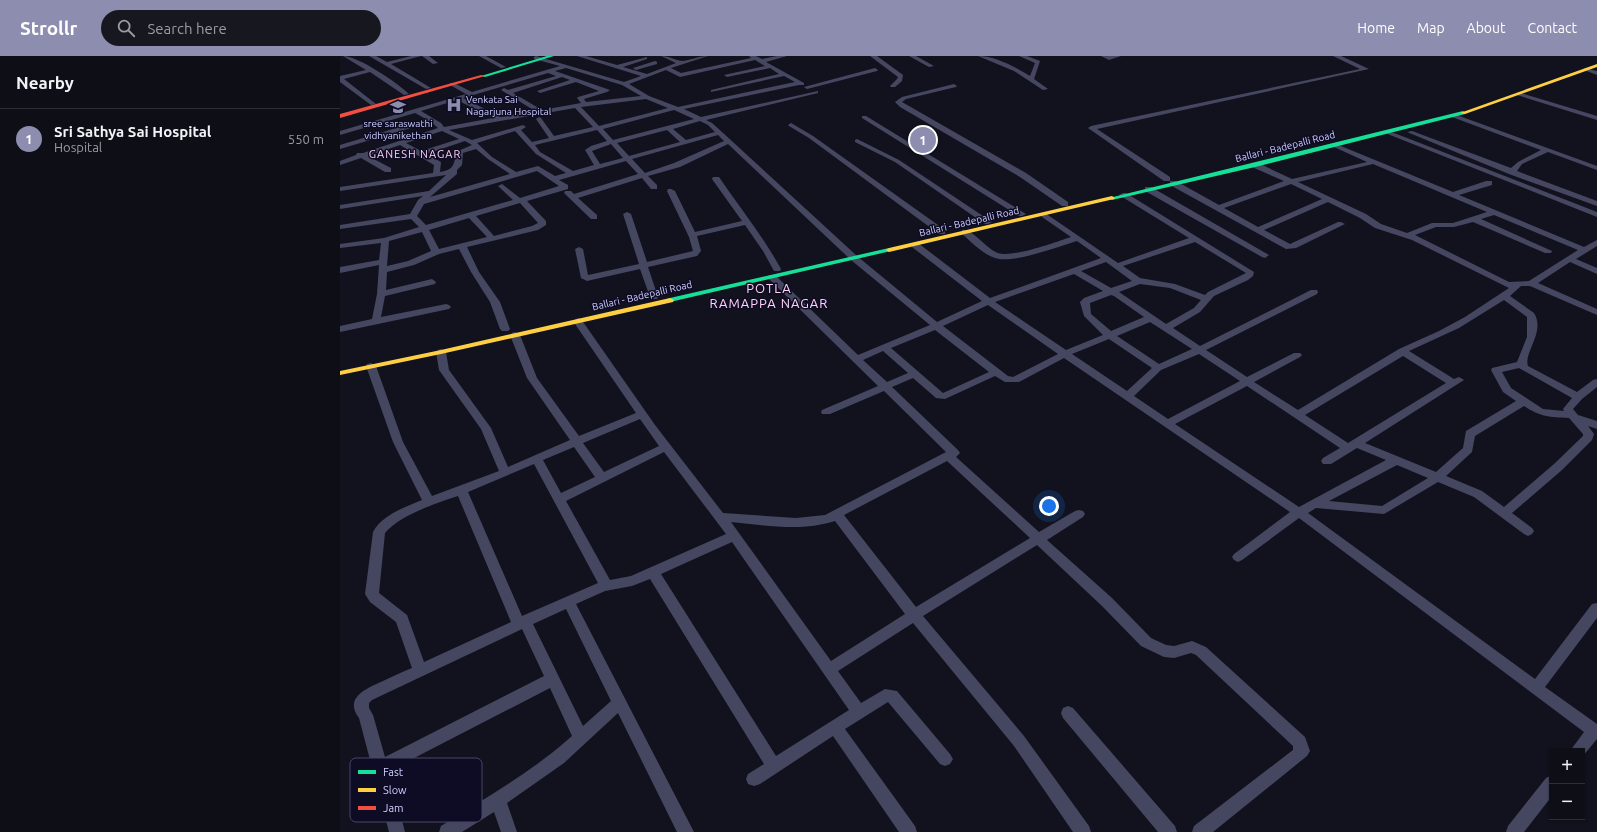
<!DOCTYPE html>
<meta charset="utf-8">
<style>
:root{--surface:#0e0e16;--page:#17171f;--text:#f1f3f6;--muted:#9b9ca1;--line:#2e2e35;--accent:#8d8db0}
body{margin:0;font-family:Ubuntu,sans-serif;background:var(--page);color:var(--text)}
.controls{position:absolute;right:12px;bottom:12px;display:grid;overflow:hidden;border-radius:0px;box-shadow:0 1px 3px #0004}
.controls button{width:36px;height:36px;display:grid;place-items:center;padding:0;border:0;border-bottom:1px solid var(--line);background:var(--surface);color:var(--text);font:20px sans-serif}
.you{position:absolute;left:709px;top:450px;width:14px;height:14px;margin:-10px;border:3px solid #fff;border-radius:50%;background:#1a73e8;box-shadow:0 0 0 6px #1a73e833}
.badge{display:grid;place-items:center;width:26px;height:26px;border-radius:50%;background:var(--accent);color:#fff;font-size:13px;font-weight:700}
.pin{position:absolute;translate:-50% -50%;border:2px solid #fff;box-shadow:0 1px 4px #0006}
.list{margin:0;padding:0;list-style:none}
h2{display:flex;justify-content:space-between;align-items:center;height:52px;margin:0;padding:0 16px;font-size:17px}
h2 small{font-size:13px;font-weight:400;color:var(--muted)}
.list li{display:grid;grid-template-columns:26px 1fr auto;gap:12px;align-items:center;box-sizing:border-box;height:60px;padding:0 16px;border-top:1px solid var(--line)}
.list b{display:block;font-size:15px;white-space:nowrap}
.list p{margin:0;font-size:13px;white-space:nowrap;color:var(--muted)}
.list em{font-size:13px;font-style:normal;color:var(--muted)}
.icon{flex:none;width:22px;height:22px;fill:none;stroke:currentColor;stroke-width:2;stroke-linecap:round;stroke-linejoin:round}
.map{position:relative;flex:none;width:1257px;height:776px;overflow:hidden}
header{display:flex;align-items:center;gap:24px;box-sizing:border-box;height:56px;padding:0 20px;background:var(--accent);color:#fff}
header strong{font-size:19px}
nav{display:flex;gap:22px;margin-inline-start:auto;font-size:14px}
.search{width:280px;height:36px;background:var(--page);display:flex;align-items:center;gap:10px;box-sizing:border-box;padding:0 14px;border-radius:22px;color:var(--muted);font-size:15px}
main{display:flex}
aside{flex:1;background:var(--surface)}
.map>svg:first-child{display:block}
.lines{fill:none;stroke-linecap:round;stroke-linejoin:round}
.street{fill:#454760;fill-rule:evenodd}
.fast{fill:#16e098;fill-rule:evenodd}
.slow{fill:#ffcf43;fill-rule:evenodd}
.jam{fill:#f24e42;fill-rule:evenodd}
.labels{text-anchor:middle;stroke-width:3;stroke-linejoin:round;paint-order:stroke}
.far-poi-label{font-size:10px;fill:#cfcfff;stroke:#0d0c24;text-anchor:start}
.far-street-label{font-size:10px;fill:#cfcfff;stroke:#0d0c24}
.far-neighbourhood-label{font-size:11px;letter-spacing:1px;fill:#ffd1f4;stroke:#0d0c24}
.neighbourhood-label{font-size:13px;letter-spacing:1px;fill:#ffd1f4;stroke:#0d0c24}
.key{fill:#0d0c24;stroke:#474666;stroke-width:1}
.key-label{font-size:11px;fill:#cfcfff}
</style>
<header>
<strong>Strollr</strong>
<div class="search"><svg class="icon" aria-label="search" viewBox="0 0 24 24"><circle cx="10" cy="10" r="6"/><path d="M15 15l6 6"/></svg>Search here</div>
<nav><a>Home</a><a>Map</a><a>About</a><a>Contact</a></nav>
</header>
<main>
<aside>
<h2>Nearby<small></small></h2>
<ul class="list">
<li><span class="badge">1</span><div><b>Sri Sathya Sai Hospital</b><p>Hospital</p></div><em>550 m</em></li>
</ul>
</aside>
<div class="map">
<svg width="1257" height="776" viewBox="0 0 1257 776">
<rect width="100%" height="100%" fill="#12121e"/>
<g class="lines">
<path class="street" d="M3,0C18,0 58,27 69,38L64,39L30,16L4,23L36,48L31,49L0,26V20L26,14Z
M29,0H36L47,6L71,0H81L51,8L91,32L86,33Z
M82,0H89L98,7L93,8Z
M139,0H146L166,11L161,12Z
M196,0L284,26L301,20L237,0H246L277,9L307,1V3L283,11L307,18L336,7L321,0C329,0 337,5 343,5C351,4 359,0 368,0L331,12L341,17L411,2L409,0H416L422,3L437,0H447L426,6L464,27V29H459L344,53L361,61L478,35V37L366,64L372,67L382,76L517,200L597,266L642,245L572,191L571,189L572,187H578L650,242L761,202L737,185C717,191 673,208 655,202C642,198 632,186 622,178V174C632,172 647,194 658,197C673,202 716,186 731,181L702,161L701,159L705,157L778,207L849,182L779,139L783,137H786L914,216L913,220L908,224L874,240L860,256L833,272L860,290L971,234H977L978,236L977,238L866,294L907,321L954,297H960L962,299L960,301L914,326L958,354L1059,293L1099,275L1125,261L1169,232L1072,184L1035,172L1020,162L988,146L924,174L950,188L998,166H1001L1005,168L956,192L946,193L830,129V125H836L879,149L944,125L912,111V107H918L952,123L1027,106L994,91L993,90L996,88L1113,136L1146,125H1152V129L1119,139L1244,191L1257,184V190L1236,203L1257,212V218L1230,206L1198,227L1257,253V259L1190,230H1181L1170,240L1194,257C1206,276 1183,297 1188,310L1237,336L1253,324L1257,323V331L1242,343L1233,353L1238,359L1257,365V373L1248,370L1254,378L1252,384L1222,414L1172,457L1192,472L1194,475L1192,478L1188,480L1184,478L1134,441L1098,426L1044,458L976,452L968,457L1195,623L1252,548L1257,547V562L1205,631L1257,668V683L1243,700L1242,701V695H1230L1244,676L959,462L902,504L898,506L894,504L892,501L894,498L950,456L724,302L679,326H665L655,320L605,343L596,342L573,322L552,331L618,394L620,397L616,401L699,476L735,455L739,454L743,455L745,458L743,461L707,484L772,542L811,582L826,589L834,590L852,585L866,591L965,681L970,695L967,700L873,776H852L854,770L953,694V690L856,599L851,597L834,602L824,601L801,590L762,550L697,489L583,560L684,680L749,770L751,776H733L674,690L573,567L498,615L521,647L545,633L557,635L610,698L613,703L610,708L605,710L600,708L548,646L505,673L575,770L577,776H559L493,680L420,728L414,730L408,728L406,723L408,718L424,708L310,523L292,530L265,535L236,548L354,776H337L278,657L224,707L167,747L177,776H161L154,756L122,776H99L101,770C146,742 193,715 232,680L210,632L49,715L65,776H49L19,662C3,641 28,632 43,625C53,620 62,616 72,612L56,566L30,546L25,538L33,476C42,459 65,451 82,444L53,386L26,310L27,308L31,307L36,310L63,386L92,440L159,415L141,373L99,314L96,296L98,294L101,293L106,296L109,314L151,372L168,411L230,384L187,322L170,279L172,277L175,276L180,279L197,322L239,380L296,357L233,265L238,262L241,263L315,369L383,457L456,462L485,459L606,396L544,335L490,358H482L481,356L482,354L538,330L429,223L428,221L429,219H435L518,299L590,269L511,204L388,88L340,111L308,120L317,129V133H311L302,122L238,142L257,159V163H251L224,137L225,135H231L234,138L298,118L286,105L219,124L228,129V133L187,145L206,165V169L198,174L127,191L139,216L160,246L170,273L168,275H162L160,273L150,246L131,216L119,193L99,198L74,209L47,216L46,234L92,223L96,226L95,228L45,240L41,261L106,248L109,249L111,251L109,253L0,276V270L32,263L37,238L39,209L0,217V211L39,204L41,187L0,192V188L44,182L79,171L71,163L0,173V169L70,158L78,144L83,140L0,153V149L89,135L106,119L0,135V131L93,117L94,109L60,89L28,100L51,112V116H45L21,102L0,109V105L16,99L17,97H23L98,72L91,66L0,93V89L86,63L75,57L0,79V75L126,38L110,29V27H114L132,36L220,10L194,3V1ZM415,4L425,10L384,19L387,21L430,12L439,18L371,34V36L444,20L455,26L338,51L309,40L289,28L326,14L340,21ZM226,12L282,29L301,40L246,46L244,43L267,36L270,34L215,15ZM208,17L216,20L168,34L164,32L161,34L195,55L161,61L123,42ZM222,21L230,24L197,35L200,37L236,26L259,35L238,41L237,42L241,47L202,54L173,37ZM306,43L328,52L259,70L241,51ZM117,44L153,62L104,71L101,67L81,55ZM235,52L253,71L214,80L201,62L199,61L196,63L209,82L192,86L181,74L186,71L183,69L132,84L109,74ZM334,54L354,63L273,84L263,73ZM360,65L368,69L375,76L346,84L333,73ZM257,74L267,85L251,90L245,94L254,109L233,115L200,96L195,89ZM327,74L340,86L289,100L277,87ZM102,75L119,83L81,95L66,87ZM175,75L196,98L226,117L215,120L198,110L176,116L152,101L137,87ZM378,79L384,85L334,107L305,117L292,103ZM125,85L132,89L118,95C112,107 117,113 100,116L101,106L86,98ZM271,88L283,102L260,108L252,95ZM136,93L148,103L170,118L90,141L117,118V114L122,109L123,97ZM1033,108L1147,156L1113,167H1092L1067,177L1041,168L1026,158L958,126ZM197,115L219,130L180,142L162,128L158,130L173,144L86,169L77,160L84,148ZM951,128L982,143L918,171L884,152ZM180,147L198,167L192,170L154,180L136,160ZM1154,159L1238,194L1189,225L1169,226L1075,179L1096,171H1114L1133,166L1205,197H1211L1212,195L1141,163ZM129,162L147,181L99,193L89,174ZM82,176L91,195L68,205L47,210L49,185ZM855,186L906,217L868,236L865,239L835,228L800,222L783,210ZM766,206L792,225L771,232L741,215ZM734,218L763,235L744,242L740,246L744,260L763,279L726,294L655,246ZM800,228L830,232L861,244L854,252L826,268L779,236ZM771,239L774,240L804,261L771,275L751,258L750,247ZM1164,244L1187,261V281L1177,306L1152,312L1151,314L1163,336L1176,345L1126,375L1123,392L1096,416L1025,387L1124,324L1119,321L1114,323L1069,295L1119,272ZM648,249L718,298L673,321L668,320L603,270ZM810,266L852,293L819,308L777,280ZM595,274L649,316L603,337L551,292ZM769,283L812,312L787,335L732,298ZM543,295L568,317L547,326L523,304ZM859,298L900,325L828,363L794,340L821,314ZM1063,300L1106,327L1008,387L965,359ZM1179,312L1232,342L1223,353L1224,355L1203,353L1171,332L1162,316ZM907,330L1000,392L983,402L981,405L983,408H991L1017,392L1046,404L959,451L835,368ZM1184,350C1201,361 1209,361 1229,362L1243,378V380L1214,408L1164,451L1142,435L1106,420L1132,396L1135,380ZM300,363L319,390L264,416L243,387ZM234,391L255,421L221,437L203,404ZM324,396L386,478L300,516L291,520L270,524L226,445ZM607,405L690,482L576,551L504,459ZM194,408L258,527L182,560L128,436ZM1057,409L1088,422L1042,450L989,445ZM118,440L171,566L84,606L67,559L39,537L45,477C60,459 97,447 118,440ZM495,465L565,558L491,605L391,466C425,469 461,476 495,465ZM392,486L509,654L436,700L321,518ZM226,553L271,645L243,670L193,568ZM182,573L204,620L45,701L33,659L29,652V647L32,644Z
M530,0H537L563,19L562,25L555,31H551L550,30L557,23L558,21Z
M569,0H576L594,10L589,11Z
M638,0C656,0 675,11 690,20L695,7L679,0H687L700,5L694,23L708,33L703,34L674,15Z
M761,0H781L769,4Z
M993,0H1001L1029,13L757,73L830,121V125H824L748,72L751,70L1020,13Z
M315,5L317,6V8L296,14L293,12Z
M535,12L538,14L537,15L467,33L464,31Z
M1244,12L1257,15V19L1244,14Z
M614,28L617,30L616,31L566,43L562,46L686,117L728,146V150H722L680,121L560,51L555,46L562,41Z
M1177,37H1181L1257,60V64L1177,39Z
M1114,58L1257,110V114L1208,96L1182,108L1177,115L1257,145V150L1169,118L1067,76L1072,75L1171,112L1178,106L1201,94L1112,61V59Z
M522,60H526L686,158L682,160H679L522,62Z
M451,67L473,80L605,174V178H599L469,82L449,70L448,69Z
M1045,75H1049L1257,156V161L1045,77Z
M517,83L559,104L652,166L648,168H645L555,106L515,86V84Z
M373,121H379C400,152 423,180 441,213L440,215H434L423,195L405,169L357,180L361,195L357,200L308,211L318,241L317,243H311L310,241L300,213L247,225L241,222L235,193L239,191L243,193L248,219L299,208L283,158L287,156L291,158L307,206L353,195L349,181L327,135L328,133H331L335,135L355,176L402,165L372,123Z
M805,131H811L929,199L925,202L922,201L805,135Z
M728,650L733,652L835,770L837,776H818L723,662L721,657L723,652Z
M1212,719V740L1184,776H1166L1168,770L1206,722Z"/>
<path class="fast" d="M207,0H214L145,21L141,20Z
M1123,55L1126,57L1125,58L915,111L772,144L769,142Z
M549,192L552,194L551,195L330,246L326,244L330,242Z"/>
<path class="slow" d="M1257,8V11L1125,58L1120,57Z
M772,140L775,142L774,143L549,196L546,194L549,192Z
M330,242L334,244L333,246L101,298L0,319V315L101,294Z"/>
<path class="jam" d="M141,19L145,20L0,62V58Z"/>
</g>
<defs>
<symbol id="hospital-bare" viewBox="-9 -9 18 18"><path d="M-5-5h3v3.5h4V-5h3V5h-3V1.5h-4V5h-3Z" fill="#8d8db0" stroke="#0d0c24" stroke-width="2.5" paint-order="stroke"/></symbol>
<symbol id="school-bare" viewBox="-9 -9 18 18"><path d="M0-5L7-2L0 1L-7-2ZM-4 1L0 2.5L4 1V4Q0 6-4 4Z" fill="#8d8db0" stroke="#0d0c24" stroke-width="2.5" paint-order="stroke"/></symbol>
</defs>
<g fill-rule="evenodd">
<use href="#hospital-bare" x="103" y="38" width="22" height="22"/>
<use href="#school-bare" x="47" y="40" width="22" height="22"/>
</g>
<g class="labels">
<g class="far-poi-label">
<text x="126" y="47">Venkata Sai<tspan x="126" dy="12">Nagarjuna Hospital</tspan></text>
<text x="58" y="71" text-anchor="middle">sree saraswathi<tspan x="58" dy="12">vidhyanikethan</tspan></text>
</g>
<g class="far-street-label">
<text transform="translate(945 90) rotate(-14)" y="4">Ballari - Badepalli Road</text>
<text transform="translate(629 165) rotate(-13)" y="4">Ballari - Badepalli Road</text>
<text transform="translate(302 239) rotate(-13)" y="4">Ballari - Badepalli Road</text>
</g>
<g class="far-neighbourhood-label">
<text x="75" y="102">GANESH NAGAR</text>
</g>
<g class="neighbourhood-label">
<text x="429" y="237">POTLA<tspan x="429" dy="15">RAMAPPA NAGAR</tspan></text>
</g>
</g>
<rect x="10" y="702" width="132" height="64" rx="6" class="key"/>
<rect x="18" y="714" width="18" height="4" fill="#16e098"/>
<rect x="18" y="732" width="18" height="4" fill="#ffcf43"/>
<rect x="18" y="750" width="18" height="4" fill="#f24e42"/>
<g class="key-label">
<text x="43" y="720">Fast</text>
<text x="43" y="738">Slow</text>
<text x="43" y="756">Jam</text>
</g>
</svg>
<div class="controls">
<button>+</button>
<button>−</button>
</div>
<div class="you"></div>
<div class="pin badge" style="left:583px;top:84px">1</div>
</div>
</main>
